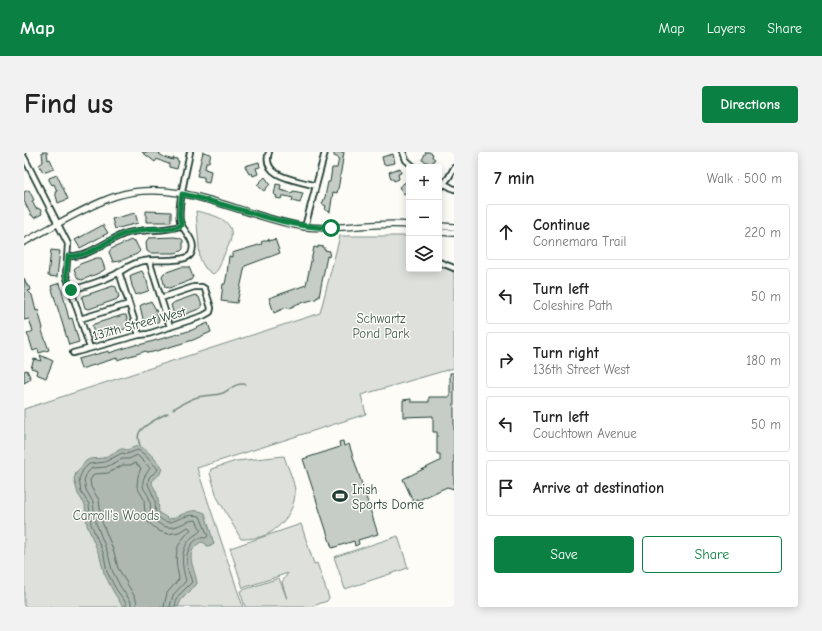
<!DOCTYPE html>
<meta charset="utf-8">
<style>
:root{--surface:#fff;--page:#f2f2f2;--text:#222;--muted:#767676;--line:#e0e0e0;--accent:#0b8043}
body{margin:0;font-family:"Comic Neue",sans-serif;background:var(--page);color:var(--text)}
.controls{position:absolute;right:12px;top:12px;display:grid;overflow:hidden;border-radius:4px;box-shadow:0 2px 10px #0003}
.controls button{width:36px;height:36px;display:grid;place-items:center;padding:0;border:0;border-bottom:1px solid var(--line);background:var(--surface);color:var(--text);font:20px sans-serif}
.stop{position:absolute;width:12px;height:12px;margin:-9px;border:3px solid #0b8043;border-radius:50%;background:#fff}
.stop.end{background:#0b8043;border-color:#fff;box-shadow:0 1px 4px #0008}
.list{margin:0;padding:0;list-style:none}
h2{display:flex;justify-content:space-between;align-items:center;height:52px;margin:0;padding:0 16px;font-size:17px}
h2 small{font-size:13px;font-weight:400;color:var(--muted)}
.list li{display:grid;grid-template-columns:26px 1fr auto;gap:12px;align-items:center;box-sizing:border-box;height:56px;margin:0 8px 8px;padding:0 8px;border:1px solid var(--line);border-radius:4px}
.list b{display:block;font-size:15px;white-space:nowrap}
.list p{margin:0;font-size:13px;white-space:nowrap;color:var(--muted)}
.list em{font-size:13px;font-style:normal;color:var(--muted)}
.actions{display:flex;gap:8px;padding:12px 16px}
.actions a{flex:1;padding:9px 0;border:1px solid var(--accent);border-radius:4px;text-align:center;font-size:14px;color:var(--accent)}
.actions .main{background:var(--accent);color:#fff}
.icon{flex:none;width:22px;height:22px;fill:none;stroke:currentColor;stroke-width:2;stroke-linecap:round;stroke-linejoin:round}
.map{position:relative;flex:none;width:430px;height:455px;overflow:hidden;border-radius:4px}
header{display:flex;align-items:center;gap:24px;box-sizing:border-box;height:56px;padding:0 20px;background:var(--accent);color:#fff}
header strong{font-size:19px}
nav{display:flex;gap:22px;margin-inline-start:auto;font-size:14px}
.intro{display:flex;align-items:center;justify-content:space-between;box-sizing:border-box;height:96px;padding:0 24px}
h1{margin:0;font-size:28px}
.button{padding:10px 18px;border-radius:4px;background:var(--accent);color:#fff;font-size:14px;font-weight:700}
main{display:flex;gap:24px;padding:0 24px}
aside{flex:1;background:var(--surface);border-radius:4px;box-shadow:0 2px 10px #0003}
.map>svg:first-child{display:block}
.green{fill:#dde0db;stroke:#7e8e88}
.water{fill:#aeb8b1;stroke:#75877f}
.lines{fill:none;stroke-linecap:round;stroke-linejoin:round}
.shore{stroke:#586e66;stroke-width:1}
.stream{stroke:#75877f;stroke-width:1.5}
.building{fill:#c6cdc7;stroke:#1f3d34}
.minor-casing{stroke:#1f3d34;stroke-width:8}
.tertiary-casing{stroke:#1f3d34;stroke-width:8}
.minor{stroke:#fdfcf7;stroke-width:4.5}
.tertiary{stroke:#fdfcf7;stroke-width:5.5}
.route{stroke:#0b8043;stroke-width:5}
.labels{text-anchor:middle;stroke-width:3;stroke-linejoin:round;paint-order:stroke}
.park-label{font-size:13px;fill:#455e55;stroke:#fdfcf7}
.street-label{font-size:13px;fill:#1f3d34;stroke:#fdfcf7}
.poi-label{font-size:13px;fill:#1f3d34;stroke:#fdfcf7;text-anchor:start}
</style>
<header>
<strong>Map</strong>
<nav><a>Map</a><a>Layers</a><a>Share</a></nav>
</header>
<div class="intro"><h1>Find us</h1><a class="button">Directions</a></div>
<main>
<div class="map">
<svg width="430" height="455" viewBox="0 0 430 455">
<rect width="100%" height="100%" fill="#fdfcf7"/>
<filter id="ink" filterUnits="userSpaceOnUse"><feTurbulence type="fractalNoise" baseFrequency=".025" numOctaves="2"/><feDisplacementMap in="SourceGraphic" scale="8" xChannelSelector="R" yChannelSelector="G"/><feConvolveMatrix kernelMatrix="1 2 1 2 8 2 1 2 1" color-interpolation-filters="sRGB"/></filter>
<g filter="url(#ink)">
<path class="green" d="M172,59C185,62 211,66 207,86C206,92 202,98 200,103C197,110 195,119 189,122L181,116L176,107Z
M316,84H385V117H415V114L425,117L430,121V216L337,243L342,262L173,316L219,455H0V257L296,161Z
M260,304C263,314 271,330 271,340C271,358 258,375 242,383C234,386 226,387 217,387L193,345L186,321L187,317L212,309Z
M277,372L290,412L293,411L305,446L303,449L286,455H221L216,439L255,426L263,447L258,430L264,421L219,436L206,396Z
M374,384L384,416L321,437L310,405Z"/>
<path class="water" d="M113,294C121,294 133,309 138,316L136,322L129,327L128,332C135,343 134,348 135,361L145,367C158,365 166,354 181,361L190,392L189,393L183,394L181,391L177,390C158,401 172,417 173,432L157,448L154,455H99L89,439L80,421L76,405L63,373L61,353L54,342L50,327L52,321L62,309L66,307L79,306L97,297H100L103,298Z"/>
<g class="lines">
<path class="shore" d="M102,455V451L92,437L83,420L80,403L67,372L65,352L57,340L55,327L59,318L65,312L81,310L98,301L103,302L114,298L120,302L134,317L133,319L125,325L124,332L131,348L132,363C144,374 147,370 159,365C165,363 170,363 176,364L184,384L182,386C176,385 172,387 168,392C159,405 163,416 168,430L153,445L151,455
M107,455V450L96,434L88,418L84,402L72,371L69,350L62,338L60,328L63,321L68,316L82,315L98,307H105L113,303L126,316C123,322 118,325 119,333C119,338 124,341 125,346C129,357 122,363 134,371C137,373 140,375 143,375C154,377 161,368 172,368L177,378C174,382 170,383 167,386C155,400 158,413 162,429L149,443L146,455
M113,455L112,447L94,416L90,400L78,370L75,348L67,335L66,328L70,322L84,321L99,313H106L111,311L117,316L114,324L113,335L120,347L121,364L124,370L135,379L144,382L155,380L164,375L167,377C164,381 160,385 157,389C149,402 153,414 155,427L143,441L140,455"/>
<path class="stream" d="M149,257C157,253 165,247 174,245C182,243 191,244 199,241C207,237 211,231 221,232
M116,294C115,289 113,286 115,281C117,275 137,264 144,261"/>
</g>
<path class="building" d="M18,0H23L24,8L26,7L30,16L19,20L15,13L19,10Z
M118,0H137L135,2L140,5L149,8V6L153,7V9H155L153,17L145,15V12L139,10L133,7L131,10Z
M179,0L187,2L185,10H182L181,17L187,19L185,31L180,30V25L173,24Z
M310,0H320L315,32L313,41L309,40L306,60L301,58L302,54L298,52L301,45L304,30H306L308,16H313L315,6L310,4Z
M402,0H405L409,2L408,5L411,7L407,12L398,8Z
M369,2L371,11L360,13L358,5Z
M235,10L236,15L232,16L234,22L229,24L228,21L225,22L221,14Z
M376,16L377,21L374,22L375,27L370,29L369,27H367L365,20Z
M33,23L44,47L34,51L31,40L33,39L30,32L28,33L25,28V26Z
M241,25L246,32L240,39L233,33Z
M383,29L385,31V43L383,40L380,42L375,35Z
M252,32L257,33L256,38L268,41L269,39L279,41L276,51L268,49L269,46L261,44H258L257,47L252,46L253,44L250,43Z
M5,38L10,48L8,49L12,57L14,56L15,57H16L18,62L10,66L8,63H7L0,49V40Z
M122,59L147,60V70H122Z
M111,61L114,71L91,77L88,67Z
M79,73L84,81L56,96L51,88Z
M150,85L156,86L159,88V97L157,99L151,101H126L123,99L122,91L123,88L125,86Z
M245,87V89L251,87L256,101L221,114L213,151L197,149L199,132H201L203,122L205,104L208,105V101L238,92L237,90Z
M107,88L109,90L111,89L116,99L113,102L96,109L89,110L85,100L87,97Z
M294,94L300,95V98L306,99L305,105L303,104L295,145L292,146V147L273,152L264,157L263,155L250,161L245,146L282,133L290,95L294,96Z
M27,98L36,99L33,125L24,124Z
M72,106H77L81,117L80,118L75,121L58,128L54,127L50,117L56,112Z
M157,115H165L169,125L167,128L160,131L145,136L141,135L138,124L140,121Z
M118,119L123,129L125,138L124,139L112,143L108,134L106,124L107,123Z
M0,126L4,135H6L7,138L4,139L8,143L12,159L14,158L15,162L19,176L18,179L25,198L15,201L14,197L9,199L5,186L3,182L9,179L5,167L0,168Z
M36,131L45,167L48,166L55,190L45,193L27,134Z
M89,134L92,135L95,145L93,146L94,147L65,157L61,156L58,146L59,144Z
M171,143L175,145L178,154L177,156L155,165L150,163L147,153L151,150Z
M127,149L132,158L135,168L134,170L123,173L119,167L116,154L117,153Z
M99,163H102L105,174L103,176L83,184L75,186L71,185L68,174L70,172Z
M184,171L187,180L169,188L129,200L123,201L122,199L93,208V206L57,217L54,207L85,199V201L114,192L115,193L126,190L168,178Z
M16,203L29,209L22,226L12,222L13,218L7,216L10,207L18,209Z
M3,218L7,227L0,231V219Z
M426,221H430V337L423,335L395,348L392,347L389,349L379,327L416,309V302H413V280H409V264L379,265V248L387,247V250H405V245H426Z
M319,289L320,294L325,292L354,382L334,388L335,392L331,394L330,389L308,396L279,307L316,295L315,290Z"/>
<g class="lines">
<defs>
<path id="minor" d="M245,0C236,26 275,28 292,34
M379,0L382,8L390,15
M0,5L44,92L42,123L66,196
M415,29L430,37
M415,38L425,25L430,16
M281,75L301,0
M44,104C63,106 82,89 100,82C120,75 140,81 158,73
M125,108L146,175
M415,110L430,116
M95,120L115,183
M47,138C62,134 76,130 90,123C100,118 108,110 120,109C130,107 162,111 167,102C174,88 158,79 156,69C153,53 163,17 166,0
M56,167L105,152
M49,201L115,183L124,182L179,164L186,160L187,156L181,137L178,135H170L137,146"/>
<path id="tertiary" d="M415,74L430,75
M415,80L430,81
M0,90C29,75 62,54 92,44C156,24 220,66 282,75C316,79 351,69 385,73"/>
</defs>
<use href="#minor" class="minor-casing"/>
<use href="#tertiary" class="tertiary-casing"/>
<use href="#minor" class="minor"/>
<use href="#tertiary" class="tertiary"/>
</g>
</g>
<g class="lines" filter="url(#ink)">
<path class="route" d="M47,138L42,123L44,104C64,106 82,89 100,82C108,80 116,78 124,77C136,77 147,78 158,73C153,64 157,51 158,42C207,52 256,75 307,76"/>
</g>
<defs>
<symbol id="stadium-bare" viewBox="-9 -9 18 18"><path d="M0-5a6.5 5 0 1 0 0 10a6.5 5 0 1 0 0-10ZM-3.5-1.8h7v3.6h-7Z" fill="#1f3d34" stroke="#fdfcf7" stroke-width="2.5" paint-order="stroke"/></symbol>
</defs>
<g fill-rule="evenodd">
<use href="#stadium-bare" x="305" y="333" width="22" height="22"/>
</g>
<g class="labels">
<g class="park-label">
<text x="357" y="171">Schwartz<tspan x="357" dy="15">Pond Park</tspan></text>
<text x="92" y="368">Carroll's Woods</text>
</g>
<g class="street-label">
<text transform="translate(115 171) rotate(-15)" y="5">137th Street West</text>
</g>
<g class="poi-label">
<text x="328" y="342">Irish<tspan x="328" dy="15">Sports Dome</tspan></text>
</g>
</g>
</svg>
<div class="controls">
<button>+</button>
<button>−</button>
<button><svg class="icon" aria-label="layers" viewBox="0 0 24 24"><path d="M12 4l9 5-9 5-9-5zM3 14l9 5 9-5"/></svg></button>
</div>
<div class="stop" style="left:307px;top:76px"></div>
<div class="stop end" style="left:47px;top:138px"></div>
</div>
<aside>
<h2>7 min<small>Walk · 500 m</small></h2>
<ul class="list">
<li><svg class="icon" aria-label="ahead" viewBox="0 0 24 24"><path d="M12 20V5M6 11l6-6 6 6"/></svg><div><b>Continue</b><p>Connemara Trail</p></div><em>220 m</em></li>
<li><svg class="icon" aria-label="left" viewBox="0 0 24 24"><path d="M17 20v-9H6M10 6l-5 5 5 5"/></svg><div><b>Turn left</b><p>Coleshire Path</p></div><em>50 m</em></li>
<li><svg class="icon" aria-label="right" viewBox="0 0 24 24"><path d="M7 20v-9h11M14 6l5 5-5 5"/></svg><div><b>Turn right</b><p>136th Street West</p></div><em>180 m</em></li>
<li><svg class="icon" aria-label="left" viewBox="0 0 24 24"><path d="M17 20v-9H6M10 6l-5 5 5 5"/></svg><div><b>Turn left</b><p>Couchtown Avenue</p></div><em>50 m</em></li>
<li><svg class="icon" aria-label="arrive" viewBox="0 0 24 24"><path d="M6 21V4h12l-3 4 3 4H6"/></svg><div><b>Arrive at destination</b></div></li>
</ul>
<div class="actions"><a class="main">Save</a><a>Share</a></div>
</aside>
</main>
